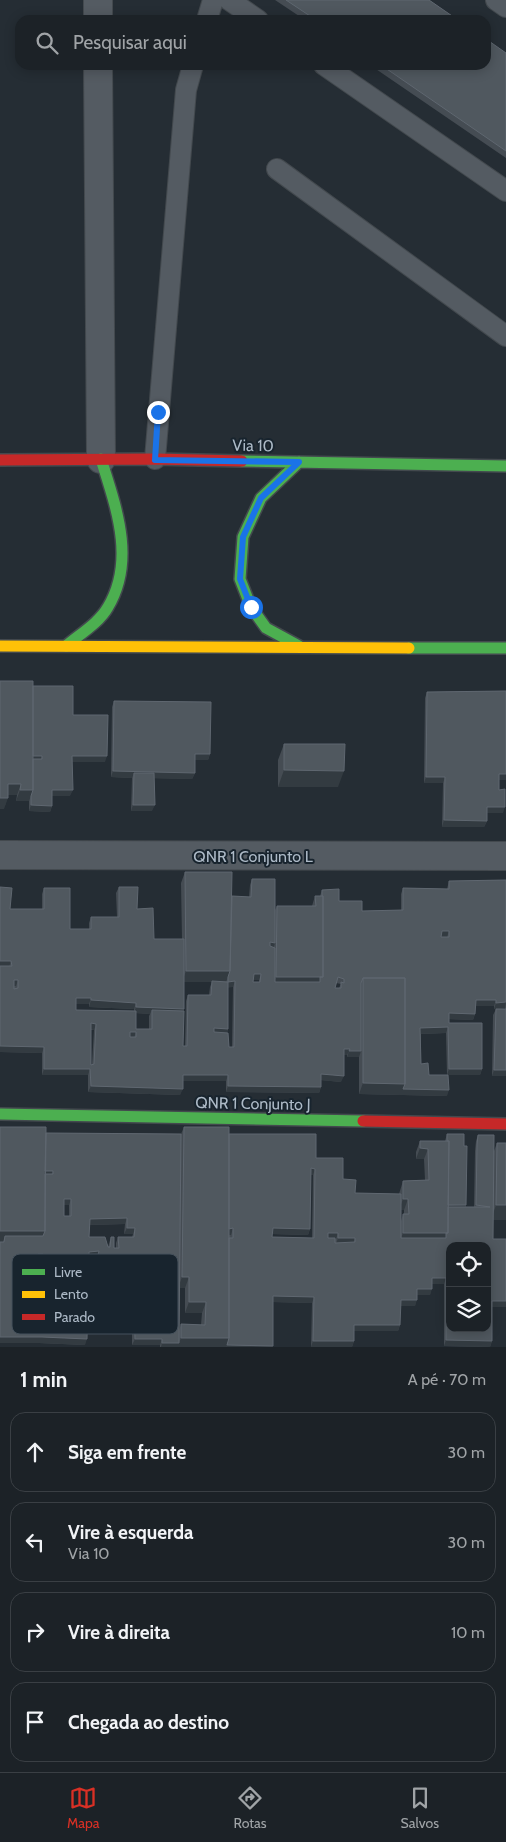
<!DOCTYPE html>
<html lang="pt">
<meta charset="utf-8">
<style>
:root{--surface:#1c2227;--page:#292f33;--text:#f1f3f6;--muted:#a0a4a7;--line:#3a3f44;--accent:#d93025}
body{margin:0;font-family:Cabin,sans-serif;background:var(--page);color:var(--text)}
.controls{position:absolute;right:15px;bottom:15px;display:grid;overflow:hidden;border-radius:10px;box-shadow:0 2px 12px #0003}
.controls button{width:45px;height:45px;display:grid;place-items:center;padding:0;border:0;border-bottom:1px solid var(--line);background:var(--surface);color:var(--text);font:25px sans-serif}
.stop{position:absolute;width:15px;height:15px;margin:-11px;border:4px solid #1a73e8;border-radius:50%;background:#fff}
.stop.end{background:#1a73e8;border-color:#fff;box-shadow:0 1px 5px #0008}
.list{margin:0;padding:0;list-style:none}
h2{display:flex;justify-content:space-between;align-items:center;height:65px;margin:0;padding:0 20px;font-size:21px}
h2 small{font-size:16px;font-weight:400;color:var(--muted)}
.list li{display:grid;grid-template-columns:32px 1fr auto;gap:15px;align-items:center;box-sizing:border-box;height:80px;margin:0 10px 10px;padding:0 10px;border:1px solid var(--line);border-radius:15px}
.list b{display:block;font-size:19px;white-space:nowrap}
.list p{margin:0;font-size:16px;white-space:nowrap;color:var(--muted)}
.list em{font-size:16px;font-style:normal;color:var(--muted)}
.icon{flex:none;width:28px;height:28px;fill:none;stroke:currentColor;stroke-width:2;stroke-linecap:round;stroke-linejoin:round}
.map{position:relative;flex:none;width:506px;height:1347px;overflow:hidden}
.search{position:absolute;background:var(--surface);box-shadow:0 2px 12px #0003;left:15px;right:15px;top:15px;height:55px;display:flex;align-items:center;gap:12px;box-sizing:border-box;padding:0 18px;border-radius:15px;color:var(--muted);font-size:19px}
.sheet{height:425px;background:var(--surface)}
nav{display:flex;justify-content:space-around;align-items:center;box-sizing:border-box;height:70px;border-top:1px solid var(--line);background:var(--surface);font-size:14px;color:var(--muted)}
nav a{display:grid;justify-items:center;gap:2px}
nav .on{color:var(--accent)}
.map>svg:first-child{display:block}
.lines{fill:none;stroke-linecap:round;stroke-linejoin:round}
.lane-casing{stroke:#43494e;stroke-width:22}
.street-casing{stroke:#43494e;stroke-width:30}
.fast-casing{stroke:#43494e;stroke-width:14}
.slow-casing{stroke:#43494e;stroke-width:14}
.jam-casing{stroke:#43494e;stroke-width:14}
.lane{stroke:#545b62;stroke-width:20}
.street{stroke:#545b62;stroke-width:28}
.fast{stroke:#4caf50;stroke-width:11}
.slow{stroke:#ffc107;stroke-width:11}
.jam{stroke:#c62828;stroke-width:11}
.wall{fill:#454c53;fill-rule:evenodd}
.shaded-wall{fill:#333b41}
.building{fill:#50585f;stroke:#5f6770;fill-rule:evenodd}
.route{stroke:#1a73e8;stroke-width:6}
.labels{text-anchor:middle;stroke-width:4;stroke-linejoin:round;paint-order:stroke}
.street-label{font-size:16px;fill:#adbac7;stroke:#18242e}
.key{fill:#18242e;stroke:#45515c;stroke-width:1}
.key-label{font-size:14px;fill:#adbac7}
</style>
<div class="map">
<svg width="506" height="1347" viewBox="0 0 506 1347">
<rect width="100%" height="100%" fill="#252d34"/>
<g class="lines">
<defs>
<path id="lane" d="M229,0L258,20
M496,0L506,7
M207,20L213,0
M324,65L506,191
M277,169L506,336
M155,459L186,90L193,65"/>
<path id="street" d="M98,0V20
M98,65L101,459
M0,855L506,856"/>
<path id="fast" d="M242,461L506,466
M299,462L261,498L243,537L240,579L251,607L266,628L299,646
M66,646C80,634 99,623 108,607C136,560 116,507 101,459
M409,648H506
M0,1114L363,1121"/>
<path id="slow" d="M0,646L409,648"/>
<path id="jam" d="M0,460L155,459L242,461
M363,1121L506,1124"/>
</defs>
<use href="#lane" class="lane-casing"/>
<use href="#street" class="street-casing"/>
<use href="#fast" class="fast-casing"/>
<use href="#slow" class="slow-casing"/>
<use href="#jam" class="jam-casing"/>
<use href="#lane" class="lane"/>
<use href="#street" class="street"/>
<use href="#fast" class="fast"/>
<use href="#slow" class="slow"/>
<use href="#jam" class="jam"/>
</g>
<path class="wall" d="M275,0H429L458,20H305Z
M506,53V158L370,65H486Z
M33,686L73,715L105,762H72L70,796H52V806L50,812L29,811V801H16L17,795H8L4,809Z
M506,691V780H499V790L503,813H487V821L484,827H442L443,783H424L425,698L427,692Z
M114,701L210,754L208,760H195V773L192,779L154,778L152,811H131L132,778L111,777L112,707Z
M284,744L338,787H278V760Z
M185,872L231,896L249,897L250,885L252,879L275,910L277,906H312L315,896H320L322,890L339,901L362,911L401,910V894L403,888L447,889L449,881L506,880V1076H492L493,1015L496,1009H505V1008L494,1009V1006H475V1014L473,1020L449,1019V1023L482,1069L480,1075H448L447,1096L359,1094V1057H347V1055H344L341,1082L321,1080V1087L319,1093L226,1092V1081H183L180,1095L88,1092V1075H42V1053L0,1052V887L10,909H42V894L44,888L70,929H89V923L91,917H117L116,893L119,887L137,909L154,939H182L181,883ZM253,980H259V982H253ZM184,982H212L210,987L209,995H188L186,1001L185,1046H183ZM336,983L341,984L339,988H335ZM228,987H233L232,1047H229L227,1033L228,1029ZM76,1004H89V1007L134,1009V1011L76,1010ZM136,1013L150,1014L149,1016V1029H136ZM91,1030H94L92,1064L91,1065ZM446,1033L447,1075H429L421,1064V1034Z
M0,1127L46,1133L181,1134L184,1127L229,1134L316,1158L343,1179L355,1193L399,1194L403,1181L425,1180L424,1159H416V1152L420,1141H445L447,1134L466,1207H474L475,1151L476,1141L478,1135L494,1151L497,1143L506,1220H493V1239H506V1307H492V1341L490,1347L444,1346V1284H432L430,1295H417L415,1306H400V1325L398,1331H354V1341L352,1347H311L312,1303L273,1302L272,1347H160V1345H132V1301L134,1295H136V1281H135L132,1300H88L85,1345L39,1343H0ZM310,1175H313L312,1238L272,1237V1234L308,1235L310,1229ZM64,1205H69V1216H64ZM401,1210H404V1214H403L401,1221ZM125,1224L124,1234H133L132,1237H118L116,1243V1248H114L111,1237L108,1247L89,1237V1225ZM180,1288H185V1313H202L201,1325L181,1324L179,1331ZM23,1289L22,1328H15L16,1293H21Z"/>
<path class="shaded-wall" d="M195,754H210L208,760H193Z
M31,756H42L40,762H31Z
M72,756H107L105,762H70Z
M284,770L344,771L338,787H278Z
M113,771L195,773L192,779L134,778V773L132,778L111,777Z
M499,774H506V780H497Z
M426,777H445L443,783H424Z
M8,784H21L17,795H4Z
M20,790H33L29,801H16Z
M52,790H73L70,796H50Z
M0,798H8L4,809H0Z
M31,805L52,806L50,812L29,811Z
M133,805H155L152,811H131Z
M487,807H505L503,813H485Z
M444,820L487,821L484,827H442Z
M442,931H449L447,937H440Z
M270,942L275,943L273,949L268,948Z
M0,961H11L9,967H0Z
M186,971H230L226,982H182Z
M254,974H261L259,980H252Z
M276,977H323L319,988H272Z
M14,980H18L16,986H12Z
M235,981L233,987L226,988L228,982Z
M76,998H91L89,1004H74Z
M91,1000L136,1003L134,1009L89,1007Z
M476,1000H496L494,1006H474Z
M506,1002L505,1008L494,1009L496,1003Z
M136,1007L184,1009L182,1015L152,1010L150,1014L134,1013Z
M449,1013L475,1014L473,1020L446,1019Z
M91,1023L96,1024L94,1030L89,1029Z
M448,1027L446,1033L418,1034L420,1028Z
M214,1028L228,1029L226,1035L212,1034Z
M130,1032H136L134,1038H127Z
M0,1046L44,1047L42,1053L0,1052Z
M344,1049H350L347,1055H341Z
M349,1051H361L359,1057H347Z
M44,1069H90L88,1075H42Z
M449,1069H482L480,1075H447Z
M494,1070H506V1076H492Z
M321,1074L344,1076L341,1082L319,1080Z
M183,1075H228L226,1081H181Z
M363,1083L405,1084L401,1095L359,1094Z
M91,1086L183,1089L180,1095L88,1092Z
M228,1086L321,1087L319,1093L226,1092Z
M403,1089L449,1090L447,1096L401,1095Z
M420,1148L428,1149L424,1159H416Z
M311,1168L315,1169L313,1175H308Z
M44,1171H53L50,1177H43Z
M64,1199H71L69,1205H62Z
M403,1199H408L404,1210H399Z
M466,1205L464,1211H446L447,1206Z
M496,1205H506V1220H491Z
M127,1218L125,1224L87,1225L90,1219Z
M127,1228H135L133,1234H124Z
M233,1228L231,1235H225L227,1229Z
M273,1228L310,1229L308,1235L271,1234Z
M0,1231H45L41,1242L5,1236L3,1242H0Z
M328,1233H338L336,1239H326Z
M403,1233H448L444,1244H399Z
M338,1238H355L353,1244H336Z
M99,1251L96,1257L87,1258L89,1252Z
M135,1275H138L136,1281H132Z
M182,1277H189L185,1288H178Z
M432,1278H446L444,1284H430Z
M23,1283H26L21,1293H14L16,1287Z
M417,1289H432L430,1295H415Z
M88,1294H135L132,1300H86Z
M273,1296L314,1297L312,1303L270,1302Z
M401,1300H417L415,1306H398Z
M492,1301H506V1307H490Z
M189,1302H206L202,1313H185Z
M354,1325H400L398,1331H352Z
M0,1337H42L87,1339L85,1345L39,1343H0Z
M181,1338H229L226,1347H161L162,1343H179Z
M135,1339H162L160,1345H132Z
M446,1340L492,1341L490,1347L444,1346Z
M313,1341H354L352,1347H311Z
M227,1345L273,1346L272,1347H226Z"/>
<path class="building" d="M286,0H429L458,20H316Z
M486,39L506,53V151L381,65H486Z
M0,681H33V790H20L21,784H8V798H0Z
M33,686H73V715H108L107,756H72L73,790H52V806L31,805V796L33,790V759H42V756H33Z
M506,691V774H499V790L505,789V807H487V821L444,820L445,777H426L427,692Z
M114,701L211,702L210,754H195V773L113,771Z
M284,744H345L344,771L284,770Z
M134,773H154L155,805H133Z
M185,872H232L230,971H186Z
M252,879H275V943L270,942V946L275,948V982H320V977H323V896H322V890L339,889V901H362V911L403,910V888L449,889V881L506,880V1002L496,1003V1000H476L475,1014L449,1013V1023H482V1069H449L448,1027L420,1028L421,1064L428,1063L429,1075H448L449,1090L403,1089L405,1084V978H363L361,983V1051H349L350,1049H344V1076L321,1074V1087L228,1086V1075H183V1089L91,1086L90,1069H44V1047L0,1046V966H12L11,961H0V887L12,888L10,909H44V888H70V929H91V917H119V887H138L137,909L153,908L154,939H184V1009L136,1007V1003L91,1000V998H76V1010L136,1011V1029H152V1010L184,1011L183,1046H187L188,995H211L212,981L228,982V977L230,971L232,896L251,897ZM442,931H449V937H441ZM254,974H261L260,982H253ZM338,977L344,979V983L341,982V988H335ZM14,980H18V988L14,989ZM235,981L234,1047H229L228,1033L214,1032V1028L228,1029V982ZM91,1023L96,1024L94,1064L91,1065ZM130,1032H136V1037H130Z
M315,896H323V977H276L277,906H316Z
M363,978H405V1084L363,1083Z
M496,1009H506V1070H494Z
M0,1127H46L45,1231H0Z
M184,1127H229V1338H181V1324L205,1325L206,1302H189V1277H182Z
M46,1133L181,1134L179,1343H162V1339H135L134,1295H138V1275H135V1294H88L87,1339L42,1337H0V1242H4L5,1236H43L45,1231V1174H53V1171H45ZM64,1199H71V1216H64ZM127,1218V1228H135L134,1237H118L119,1248H114V1237H111L110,1247H108L105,1237H89L90,1219ZM99,1251L98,1256H89V1252ZM38,1254H43V1258H37ZM23,1283H26L24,1328H15L16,1287H23Z
M229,1134H316V1158H343V1179L356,1180L355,1193L401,1194V1238H446V1233H448V1207H490L476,1205L477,1145L478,1135H494L493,1239H506V1301H492V1341L446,1340V1278H432V1289H417V1300H401L400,1325H354V1341H313L314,1297L273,1296V1346L227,1345L229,1338V1238H233V1228L229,1229ZM311,1168L315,1169L314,1238L272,1237L273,1228L310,1229ZM328,1233H338V1238H355V1242L335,1243V1238H328ZM450,1246H487V1328H450Z
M447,1134H464V1146H467L466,1205H448L449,1141H447Z
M420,1141H449L448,1233H403V1214H409L408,1199H403V1181L429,1180L428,1149L420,1148Z
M497,1143H506V1205H496Z"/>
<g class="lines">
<path class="route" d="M158,412L155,460L299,462L261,498L243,537L240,579L251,607"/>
</g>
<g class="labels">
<g class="street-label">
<text transform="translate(253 445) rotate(1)" y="6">Via 10</text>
<text x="253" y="862">QNR 1 Conjunto L</text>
<text transform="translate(253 1103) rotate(1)" y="6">QNR 1 Conjunto J</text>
</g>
</g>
<rect x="12" y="1254" width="166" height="80" rx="8" class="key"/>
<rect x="22" y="1269" width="23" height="6" fill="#4caf50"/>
<rect x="22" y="1291" width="23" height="7" fill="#ffc107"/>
<rect x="22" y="1314" width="23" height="6" fill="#c62828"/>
<g class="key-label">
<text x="54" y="1277">Livre</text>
<text x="54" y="1299">Lento</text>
<text x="54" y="1322">Parado</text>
</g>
</svg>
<div class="controls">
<button><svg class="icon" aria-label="locate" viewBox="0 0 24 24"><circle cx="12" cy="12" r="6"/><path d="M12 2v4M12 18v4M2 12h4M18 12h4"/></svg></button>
<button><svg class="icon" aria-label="layers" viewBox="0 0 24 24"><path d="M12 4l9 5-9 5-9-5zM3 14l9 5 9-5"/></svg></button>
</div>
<div class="stop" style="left:251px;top:607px"></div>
<div class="stop end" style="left:158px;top:412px"></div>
<div class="search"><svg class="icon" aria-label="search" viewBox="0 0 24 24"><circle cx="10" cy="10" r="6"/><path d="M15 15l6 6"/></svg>Pesquisar aqui</div>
</div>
<section class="sheet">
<h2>1 min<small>A pé · 70 m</small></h2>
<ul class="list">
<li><svg class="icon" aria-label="ahead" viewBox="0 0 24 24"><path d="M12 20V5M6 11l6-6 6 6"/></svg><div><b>Siga em frente</b></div><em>30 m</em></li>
<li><svg class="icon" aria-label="left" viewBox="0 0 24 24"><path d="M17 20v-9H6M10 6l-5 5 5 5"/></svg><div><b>Vire à esquerda</b><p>Via 10</p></div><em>30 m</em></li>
<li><svg class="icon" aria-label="right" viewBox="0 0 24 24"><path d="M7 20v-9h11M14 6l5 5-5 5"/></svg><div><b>Vire à direita</b></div><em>10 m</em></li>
<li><svg class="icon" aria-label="arrive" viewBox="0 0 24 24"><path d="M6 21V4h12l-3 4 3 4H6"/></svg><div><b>Chegada ao destino</b></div></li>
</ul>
</section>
<nav>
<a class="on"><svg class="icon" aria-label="map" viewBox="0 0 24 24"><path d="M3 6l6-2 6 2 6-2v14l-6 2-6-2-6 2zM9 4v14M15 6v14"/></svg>Mapa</a>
<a><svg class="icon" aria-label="directions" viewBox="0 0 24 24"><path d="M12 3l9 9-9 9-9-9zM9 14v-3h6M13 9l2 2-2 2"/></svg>Rotas</a>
<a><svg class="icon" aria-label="saved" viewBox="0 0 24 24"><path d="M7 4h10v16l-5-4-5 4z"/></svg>Salvos</a>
</nav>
